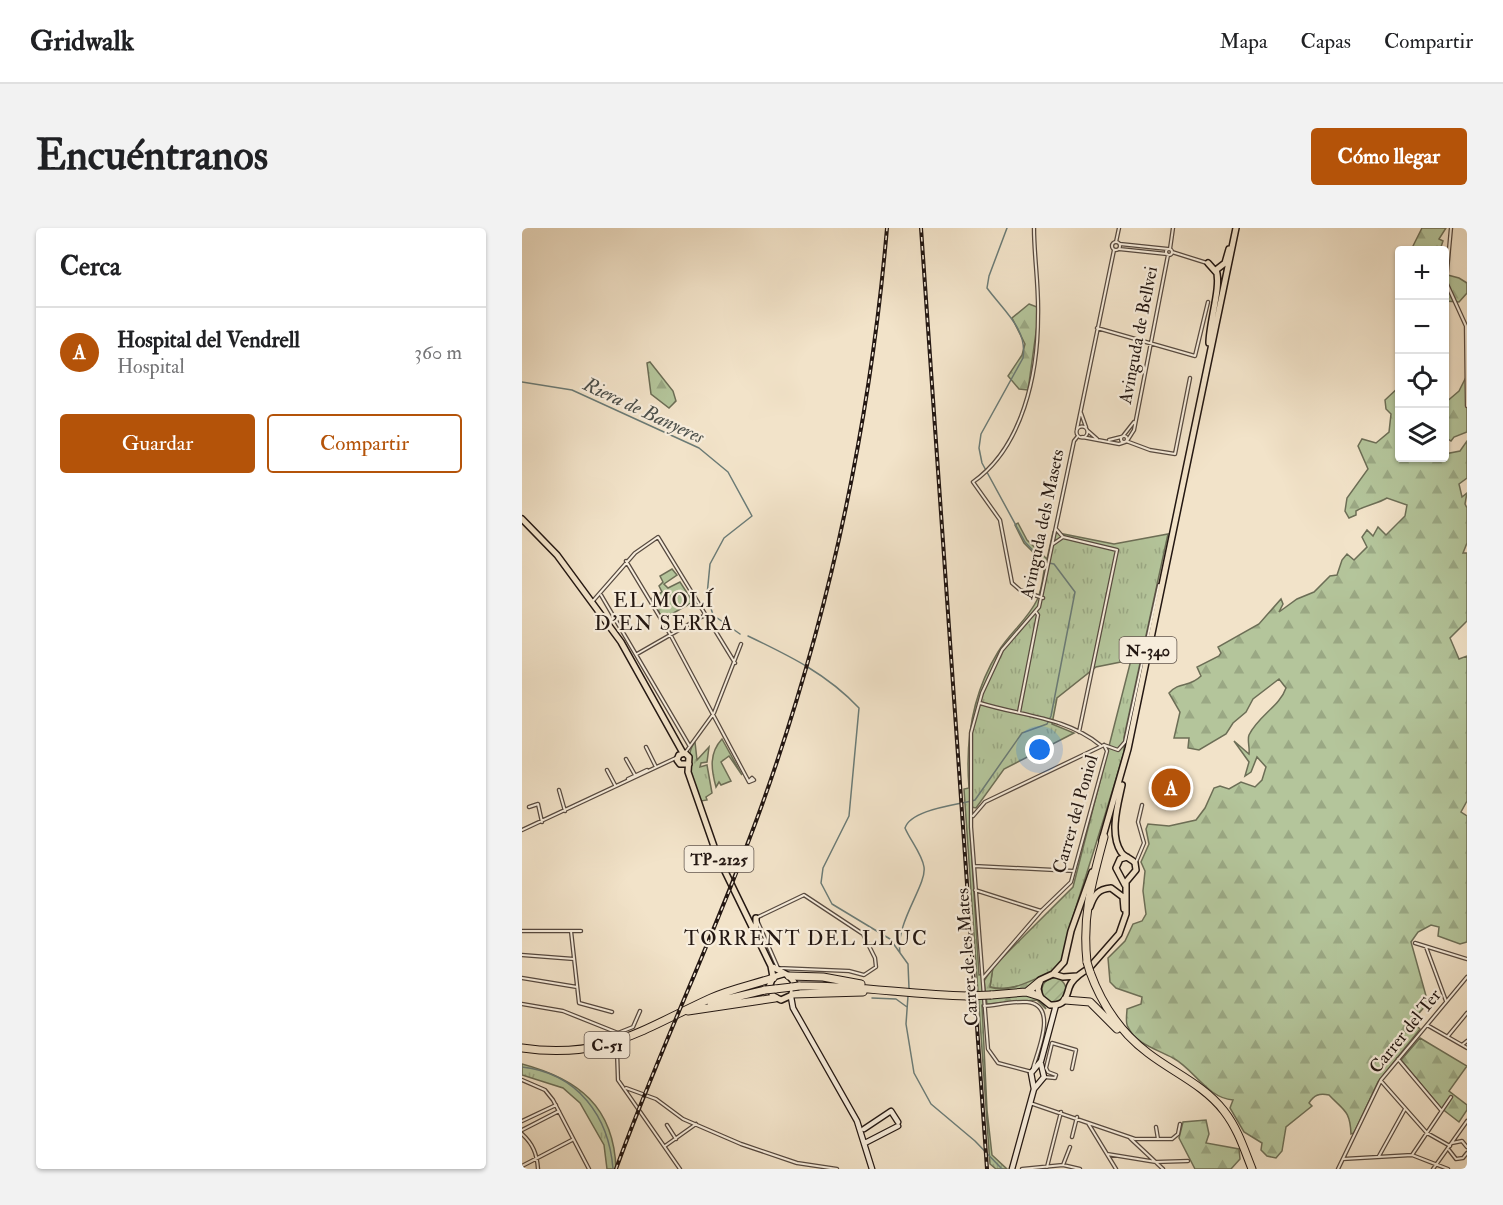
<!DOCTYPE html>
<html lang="es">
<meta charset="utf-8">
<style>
:root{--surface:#fff;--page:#f2f2f2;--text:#202124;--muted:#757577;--line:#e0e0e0;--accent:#b45309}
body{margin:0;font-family:"IM FELL Double Pica",serif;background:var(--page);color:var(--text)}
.controls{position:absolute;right:18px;top:18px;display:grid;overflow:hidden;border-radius:6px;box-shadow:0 2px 4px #0004}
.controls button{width:54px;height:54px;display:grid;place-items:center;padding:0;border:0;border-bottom:2px solid var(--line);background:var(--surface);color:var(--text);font:30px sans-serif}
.you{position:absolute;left:518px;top:522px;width:21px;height:21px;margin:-15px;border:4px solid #fff;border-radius:50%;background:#1a73e8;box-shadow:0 0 0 9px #1a73e833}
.badge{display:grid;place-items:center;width:39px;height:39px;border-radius:50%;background:var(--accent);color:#fff;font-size:20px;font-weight:700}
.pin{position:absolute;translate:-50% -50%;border:3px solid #fff;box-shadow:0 2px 6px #0006}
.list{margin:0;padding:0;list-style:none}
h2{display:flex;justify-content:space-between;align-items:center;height:78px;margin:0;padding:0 24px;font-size:26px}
h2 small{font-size:20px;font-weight:400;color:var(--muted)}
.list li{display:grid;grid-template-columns:39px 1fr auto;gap:18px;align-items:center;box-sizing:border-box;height:90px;padding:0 24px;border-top:2px solid var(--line)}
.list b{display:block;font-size:22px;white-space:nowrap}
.list p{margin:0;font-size:20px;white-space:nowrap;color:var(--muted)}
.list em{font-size:20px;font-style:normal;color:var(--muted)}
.actions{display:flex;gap:12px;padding:18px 24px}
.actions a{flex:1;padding:14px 0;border:2px solid var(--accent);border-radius:6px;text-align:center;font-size:21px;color:var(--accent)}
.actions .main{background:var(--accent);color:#fff}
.icon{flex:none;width:33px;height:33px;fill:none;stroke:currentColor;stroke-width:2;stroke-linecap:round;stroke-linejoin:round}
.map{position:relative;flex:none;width:945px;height:941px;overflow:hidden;border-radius:6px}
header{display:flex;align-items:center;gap:36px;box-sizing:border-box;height:84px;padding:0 30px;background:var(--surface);border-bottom:2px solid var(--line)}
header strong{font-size:28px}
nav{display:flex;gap:33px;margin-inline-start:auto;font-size:21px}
.intro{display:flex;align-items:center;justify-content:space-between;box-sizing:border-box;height:144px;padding:0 36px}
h1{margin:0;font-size:42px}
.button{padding:15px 27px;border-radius:6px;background:var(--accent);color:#fff;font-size:21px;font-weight:700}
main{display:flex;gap:36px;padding:0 36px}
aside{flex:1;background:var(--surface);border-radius:6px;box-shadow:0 2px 4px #0004}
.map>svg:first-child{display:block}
.grass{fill:url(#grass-tufts);stroke:#6c6e56;stroke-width:1.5}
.forest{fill:url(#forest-firs);stroke:#6c6e56;stroke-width:1.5}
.garden{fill:url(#garden-furrows);stroke:#6c6e56;stroke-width:1.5}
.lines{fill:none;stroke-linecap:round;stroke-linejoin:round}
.stream{stroke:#6b7b76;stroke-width:1.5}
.street-casing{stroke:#574a40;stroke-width:4.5}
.secondary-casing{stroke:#231712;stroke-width:7}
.primary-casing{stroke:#231712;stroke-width:8}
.highway-casing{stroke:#231712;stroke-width:9}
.street{stroke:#f7eddc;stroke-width:2}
.secondary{stroke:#f7eddc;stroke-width:4.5}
.primary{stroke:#f2e3c9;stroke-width:5}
.highway{stroke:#f2e3c9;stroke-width:7}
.rail-casing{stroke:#231712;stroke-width:4}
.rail{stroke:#f7eddc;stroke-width:1.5;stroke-dasharray:4.5;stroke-linecap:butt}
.street-bridge-casing{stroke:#574a40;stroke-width:4.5;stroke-linecap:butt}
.highway-bridge-casing{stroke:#231712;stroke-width:9;stroke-linecap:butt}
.street-bridge{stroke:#f7eddc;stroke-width:2}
.highway-bridge{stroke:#f2e3c9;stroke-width:7}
.labels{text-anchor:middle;stroke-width:4.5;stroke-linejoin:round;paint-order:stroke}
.shield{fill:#f7eddc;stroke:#63574f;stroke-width:1.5}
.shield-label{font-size:16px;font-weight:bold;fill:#231712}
.street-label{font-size:18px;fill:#231712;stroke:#f7eddc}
.water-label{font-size:20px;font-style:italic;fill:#4d514c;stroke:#f7eddc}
.neighbourhood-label{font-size:20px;letter-spacing:1.5px;fill:#231712;stroke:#f7eddc}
</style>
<header>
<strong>Gridwalk</strong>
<nav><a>Mapa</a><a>Capas</a><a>Compartir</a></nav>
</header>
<div class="intro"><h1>Encuéntranos</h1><a class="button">Cómo llegar</a></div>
<main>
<aside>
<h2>Cerca<small></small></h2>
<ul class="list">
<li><span class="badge">A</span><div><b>Hospital del Vendrell</b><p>Hospital</p></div><em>360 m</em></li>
</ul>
<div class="actions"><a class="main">Guardar</a><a>Compartir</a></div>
</aside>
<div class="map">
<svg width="945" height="941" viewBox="0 0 945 941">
<defs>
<pattern id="grass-tufts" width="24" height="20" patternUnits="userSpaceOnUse" patternTransform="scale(1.5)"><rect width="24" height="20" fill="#b4c59b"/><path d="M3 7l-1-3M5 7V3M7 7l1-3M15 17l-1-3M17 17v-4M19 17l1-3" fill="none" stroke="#9aa884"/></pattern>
<pattern id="forest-firs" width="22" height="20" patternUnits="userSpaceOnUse" patternTransform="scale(1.5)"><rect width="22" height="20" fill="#b4c59b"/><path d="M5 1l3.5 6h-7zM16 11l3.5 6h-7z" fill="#9aa884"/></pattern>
<pattern id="garden-furrows" width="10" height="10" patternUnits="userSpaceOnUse" patternTransform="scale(1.5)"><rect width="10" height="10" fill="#b4c59b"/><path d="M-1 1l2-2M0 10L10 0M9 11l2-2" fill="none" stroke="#9aa884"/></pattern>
</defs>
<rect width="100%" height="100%" fill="#f2e3c9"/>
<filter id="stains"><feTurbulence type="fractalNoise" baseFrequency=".00333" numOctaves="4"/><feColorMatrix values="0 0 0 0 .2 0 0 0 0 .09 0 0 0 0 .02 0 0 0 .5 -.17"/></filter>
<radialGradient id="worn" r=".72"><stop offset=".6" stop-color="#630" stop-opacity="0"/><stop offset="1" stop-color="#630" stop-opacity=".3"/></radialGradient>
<path class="grass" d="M496,295L505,312L525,331L531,304L592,316L646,306L602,509V524C585,582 567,638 549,695C545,706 546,721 541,731C532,750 487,765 468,759L471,739L551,659L609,432L574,439L535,470L530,496L552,505L482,541L454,580L449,579L448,601L457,747L467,746L462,753L465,776L460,777L465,882L470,927L485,941H474L468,936L467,923L442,561L447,560C443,511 450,466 476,424C487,406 506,391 515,372C520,362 521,348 523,336L502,315L493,297Z
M150,341L155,347L142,356L146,360L158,354L171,374L141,391L129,371L140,364L137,358L141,354L138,348Z
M200,511L220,547L207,528L199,534L209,553L199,557L197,554L194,559C189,541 187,525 200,511Z
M173,514L175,532L187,519L185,534L179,535L178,539L185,537L190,565L184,569L185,572L179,573C173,558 160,529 173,514Z
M0,836C56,851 92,878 94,941H85L82,917L58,875L41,860L0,847Z"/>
<path class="forest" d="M900,0H924L917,11L921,13L918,22H889Z
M922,46L937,50L945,55V65L937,74L923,73Z
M507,76L515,79L516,90L506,162L497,161L486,148L500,127L503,116L490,90Z
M128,134L151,163L154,173L147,180L129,166L125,135Z
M945,147V204L932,209L929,213L923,209V175L937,163Z
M877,159L878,230H922L923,226L938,223L945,213V250L937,256L940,269L945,265L943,276L945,280V315L941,325H945V393L928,410L937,431L945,428V573L939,584L945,588V714L938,716L916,708L917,699L909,697L896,704L889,714L906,775L890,793L898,801L856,854L832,905L829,906C828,882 822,883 807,867C797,865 792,867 787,875L790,878L764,899L760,923L754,930L745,928L739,922L740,915L722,904L708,880L711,872C685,870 672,841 651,830C635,821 615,817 606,799C603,795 605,786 605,781L619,776L620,769L594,760L588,754L586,730L603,713L611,696L620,693L624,686L621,663L623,643L619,634L627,616L624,601L626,596L647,598L674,592L683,580L692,560L698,558L707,561L719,554L733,559L740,552L744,539L735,529L729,544L723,548L727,534L712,513L727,526C728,520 725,512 727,507C736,488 758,478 764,460L757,451L731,471L724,484L711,495L704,506L677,522L666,520L667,510H652L658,484L647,465C658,453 667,460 679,448L675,439L697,428L699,425L696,419L737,396L759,371L761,376L757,384L775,371L792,364L808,348L815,347L820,332L825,326L832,332L845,319L840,309L845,302L851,308L856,299L864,307L883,288L885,277L865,270C855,276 844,277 834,283V287L827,290L823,283L825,270L846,241L836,218L840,211L854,215L867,204L869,186L864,181L863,172Z
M471,739L468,759C486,765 503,755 518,749L512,763L524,781L515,772L465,776L462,753Z
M898,810L945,838L927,863L945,877V882L937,894L919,880L879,832Z
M684,892L687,906L684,915L717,921L718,931L709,941H673L657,910L661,894Z"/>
<path class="garden" d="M520 762a12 12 0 1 1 24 0a12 12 0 1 1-24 0Z"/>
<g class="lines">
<path class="stream" d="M0,154L50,162L177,220L206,244L230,288L202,310L188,336L185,367L191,387L218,406
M226,408C268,428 305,446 337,480L327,588L301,640L299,655L310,676L368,711L386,736L387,760
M378,725C373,695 405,657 402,639C400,626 388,612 383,600C389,581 436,577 453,572L500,505L525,496L529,488L553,364L532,336L522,334L503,314L460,235L457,220L459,206L501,130C506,101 481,82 465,60L467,48L485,0
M386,768L384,796L392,845L409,876L453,913L480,941
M350,770L374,771L385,779
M0,839C56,845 87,889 91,941"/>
<defs>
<path id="street" d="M512,0C512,29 517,58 516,88C516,145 501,219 451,254L478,292L490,355L498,362L521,370
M929,0L924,54L944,98L945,178
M590 18a4 4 0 1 1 8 0a4 4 0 1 1-8 0Z
M594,14L597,0
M598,16L646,21
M644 24a3 3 0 1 1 6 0a3 3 0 1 1-6 0Z
M597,21L645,26
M648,21L651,0
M650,24L685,35
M575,100L673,128L686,74
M559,185L564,199
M554.5 204a5.5 5.5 0 1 1 11 0a5.5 5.5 0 1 1-11 0Z
M555,201L592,22
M566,203L575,211
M599 211a3 3 0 1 1 6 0a3 3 0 1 1-6 0Z
M601,208L612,194
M560,209L597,216L603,214
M587,212L599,209
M604,213L628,222L653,226L668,150
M605,213L612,202L646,27
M534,301L541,309L595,322L557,504
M531,316L541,309
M104,333L148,406L227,554L232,552L230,550L227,553
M79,367L167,517
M70,374L113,325L136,309L213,435
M115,426L183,387
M458,475C499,488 544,489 578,517
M497,484L516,387L514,384
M582,517L596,522L603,514L637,357
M124,519L134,539
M163,525L192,485L219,416
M104,531L113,547
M85,542L93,557
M106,551L125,542
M37,562L43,583
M7,579L16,576L20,594
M451,588L463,574L582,517
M0,602L156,529
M614,634L622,615L616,594L620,577
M452,638L552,643
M453,662L519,683
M282,667L341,706L353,730L354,739L342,747L327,743L256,740L234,690Z
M0,703H59
M49,703L57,775L90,784
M893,715L945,731
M904,719L924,773
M0,727L52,731
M0,750L55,759
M461,750L519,683L549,654L585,523L582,517
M0,776L41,783L96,805L111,799L118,783
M462,778C475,777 491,773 505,774C537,777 515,824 511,840
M905,797L945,820
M926,808L945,785
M940,817L945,813
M95,823L96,852L158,941
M876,831L919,882
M510,844L476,835L466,821L449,599V505L460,465L480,422L517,379L552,213L556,208
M522,849L533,850L534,847L526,844L524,840L530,815L554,822L550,841
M0,852L23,862L31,872L67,941
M859,853L905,905L928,918
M104,860L134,871L161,891L219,916L275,935L315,941
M508,875L613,911H650L656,906L658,896
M0,893L34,877
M566,895L594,941
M145,897L154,911
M634,899L636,911
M0,902L37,883
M0,906C11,916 15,926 16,941
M550,909L555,889
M608,910L641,941
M930,915L940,913L945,919
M143,918L174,896
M927,922L934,931L941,930L945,925
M585,926L634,934L666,933
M890,927L929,869
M857,928L883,881
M821,931L890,927L926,941
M541,937L548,919
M0,938L50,912
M525,939L539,884
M500,941L541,937L558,941
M816,941L859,852L945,749
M911,941L945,893"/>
<path id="secondary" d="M269,769L271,780L335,893L350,941
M512,861L522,849L519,836
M342,901L369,883L376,894
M343,915L376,898
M490,941L512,861L509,845L519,833L534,777"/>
<path id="primary" d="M686,35L694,44
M687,115C687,95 700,57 694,42L703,35L707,21
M0,291L35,327L99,414L161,525
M167,536H158L155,532L157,527L163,525L167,529L166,544L195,627L249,738L251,749
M580,612L606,521L714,0
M603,657L594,640L598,631L605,629
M568,679C572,667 576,661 589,660L601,669L602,681
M234,690V703
M569,738L597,706L604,686V654L614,642L613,635C609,630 602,629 599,624C587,606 596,576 600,557
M251,739L267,748L272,754L270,767L259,772L251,768L247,759L251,749L261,746
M564,742C558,746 549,752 547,760C544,771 542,778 528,777L518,769L516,761L518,752L531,746L542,734L549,703L570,644
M531,746L541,749L555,748"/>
<path id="highway" d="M565,734C560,687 570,654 582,609
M568,744C580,777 598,804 626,825C652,845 682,857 702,883C716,901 722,921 730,941
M267,748L301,749L339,756
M277,758C334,757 389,767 445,768
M253,761L270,759
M505,764L517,754
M271,766L341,764
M469,767L504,764L517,768
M543,772L568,774L595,801
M189,775L243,762
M166,783L253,770
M0,820C81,832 119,802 189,770C209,761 230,757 251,750"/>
</defs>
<use href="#street" class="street-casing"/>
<use href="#secondary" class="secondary-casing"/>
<use href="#primary" class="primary-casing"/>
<use href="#highway" class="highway-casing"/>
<use href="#street" class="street"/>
<use href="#secondary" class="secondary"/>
<use href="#primary" class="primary"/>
<use href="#highway" class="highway"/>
<defs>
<path id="rail" d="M399,0L465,941
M94,941C139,817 197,698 241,574C307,389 348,196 365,0"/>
</defs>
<use href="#rail" class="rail-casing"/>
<use href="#rail" class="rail"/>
<defs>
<path id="street-bridge" d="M95,823L96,805"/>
<path id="highway-bridge" d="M565,734L568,744
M270,759L277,758
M243,762L253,761
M445,768L469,767"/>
</defs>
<use href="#street-bridge" class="street-bridge-casing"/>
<use href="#highway-bridge" class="highway-bridge-casing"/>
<use href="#street-bridge" class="street-bridge"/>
<use href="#highway-bridge" class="highway-bridge"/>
</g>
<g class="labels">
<g class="shield">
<rect x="597.5" y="409" width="57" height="26" rx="4.5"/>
<rect x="162.5" y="618" width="69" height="26" rx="4.5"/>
<rect x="62.5" y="804" width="45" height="26" rx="4.5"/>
</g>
<g class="shield-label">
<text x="626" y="428">N-340</text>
<text x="197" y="637">TP-2125</text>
<text x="85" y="823">C-51</text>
</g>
<g class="street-label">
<text transform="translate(616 107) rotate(-79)" y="6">Avinguda de Bellvei</text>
<text transform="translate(520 296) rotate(-78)" y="6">Avinguda dels Masets</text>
<text transform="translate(553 586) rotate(-74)" y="6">Carrer del Poniol</text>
<text transform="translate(445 729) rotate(-94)" y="6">Carrer de les Mates</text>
<text transform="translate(883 803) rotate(-51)" y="6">Carrer del Ter</text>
</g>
<g class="water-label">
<text transform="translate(122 182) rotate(25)" y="7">Riera de Banyeres</text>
</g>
<g class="neighbourhood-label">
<text x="142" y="379">EL MOLÍ<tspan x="142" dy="23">D'EN SERRA</tspan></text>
<text x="284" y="717">TORRENT DEL LLUC</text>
</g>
</g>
<rect width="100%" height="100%" filter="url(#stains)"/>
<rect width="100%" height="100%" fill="url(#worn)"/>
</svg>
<div class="controls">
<button>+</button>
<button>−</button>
<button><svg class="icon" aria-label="locate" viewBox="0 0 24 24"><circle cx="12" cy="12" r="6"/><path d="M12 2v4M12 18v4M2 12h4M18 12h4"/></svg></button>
<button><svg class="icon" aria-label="layers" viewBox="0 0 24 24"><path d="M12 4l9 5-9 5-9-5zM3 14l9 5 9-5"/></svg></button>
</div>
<div class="you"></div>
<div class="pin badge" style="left:649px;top:560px">A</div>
</div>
</main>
